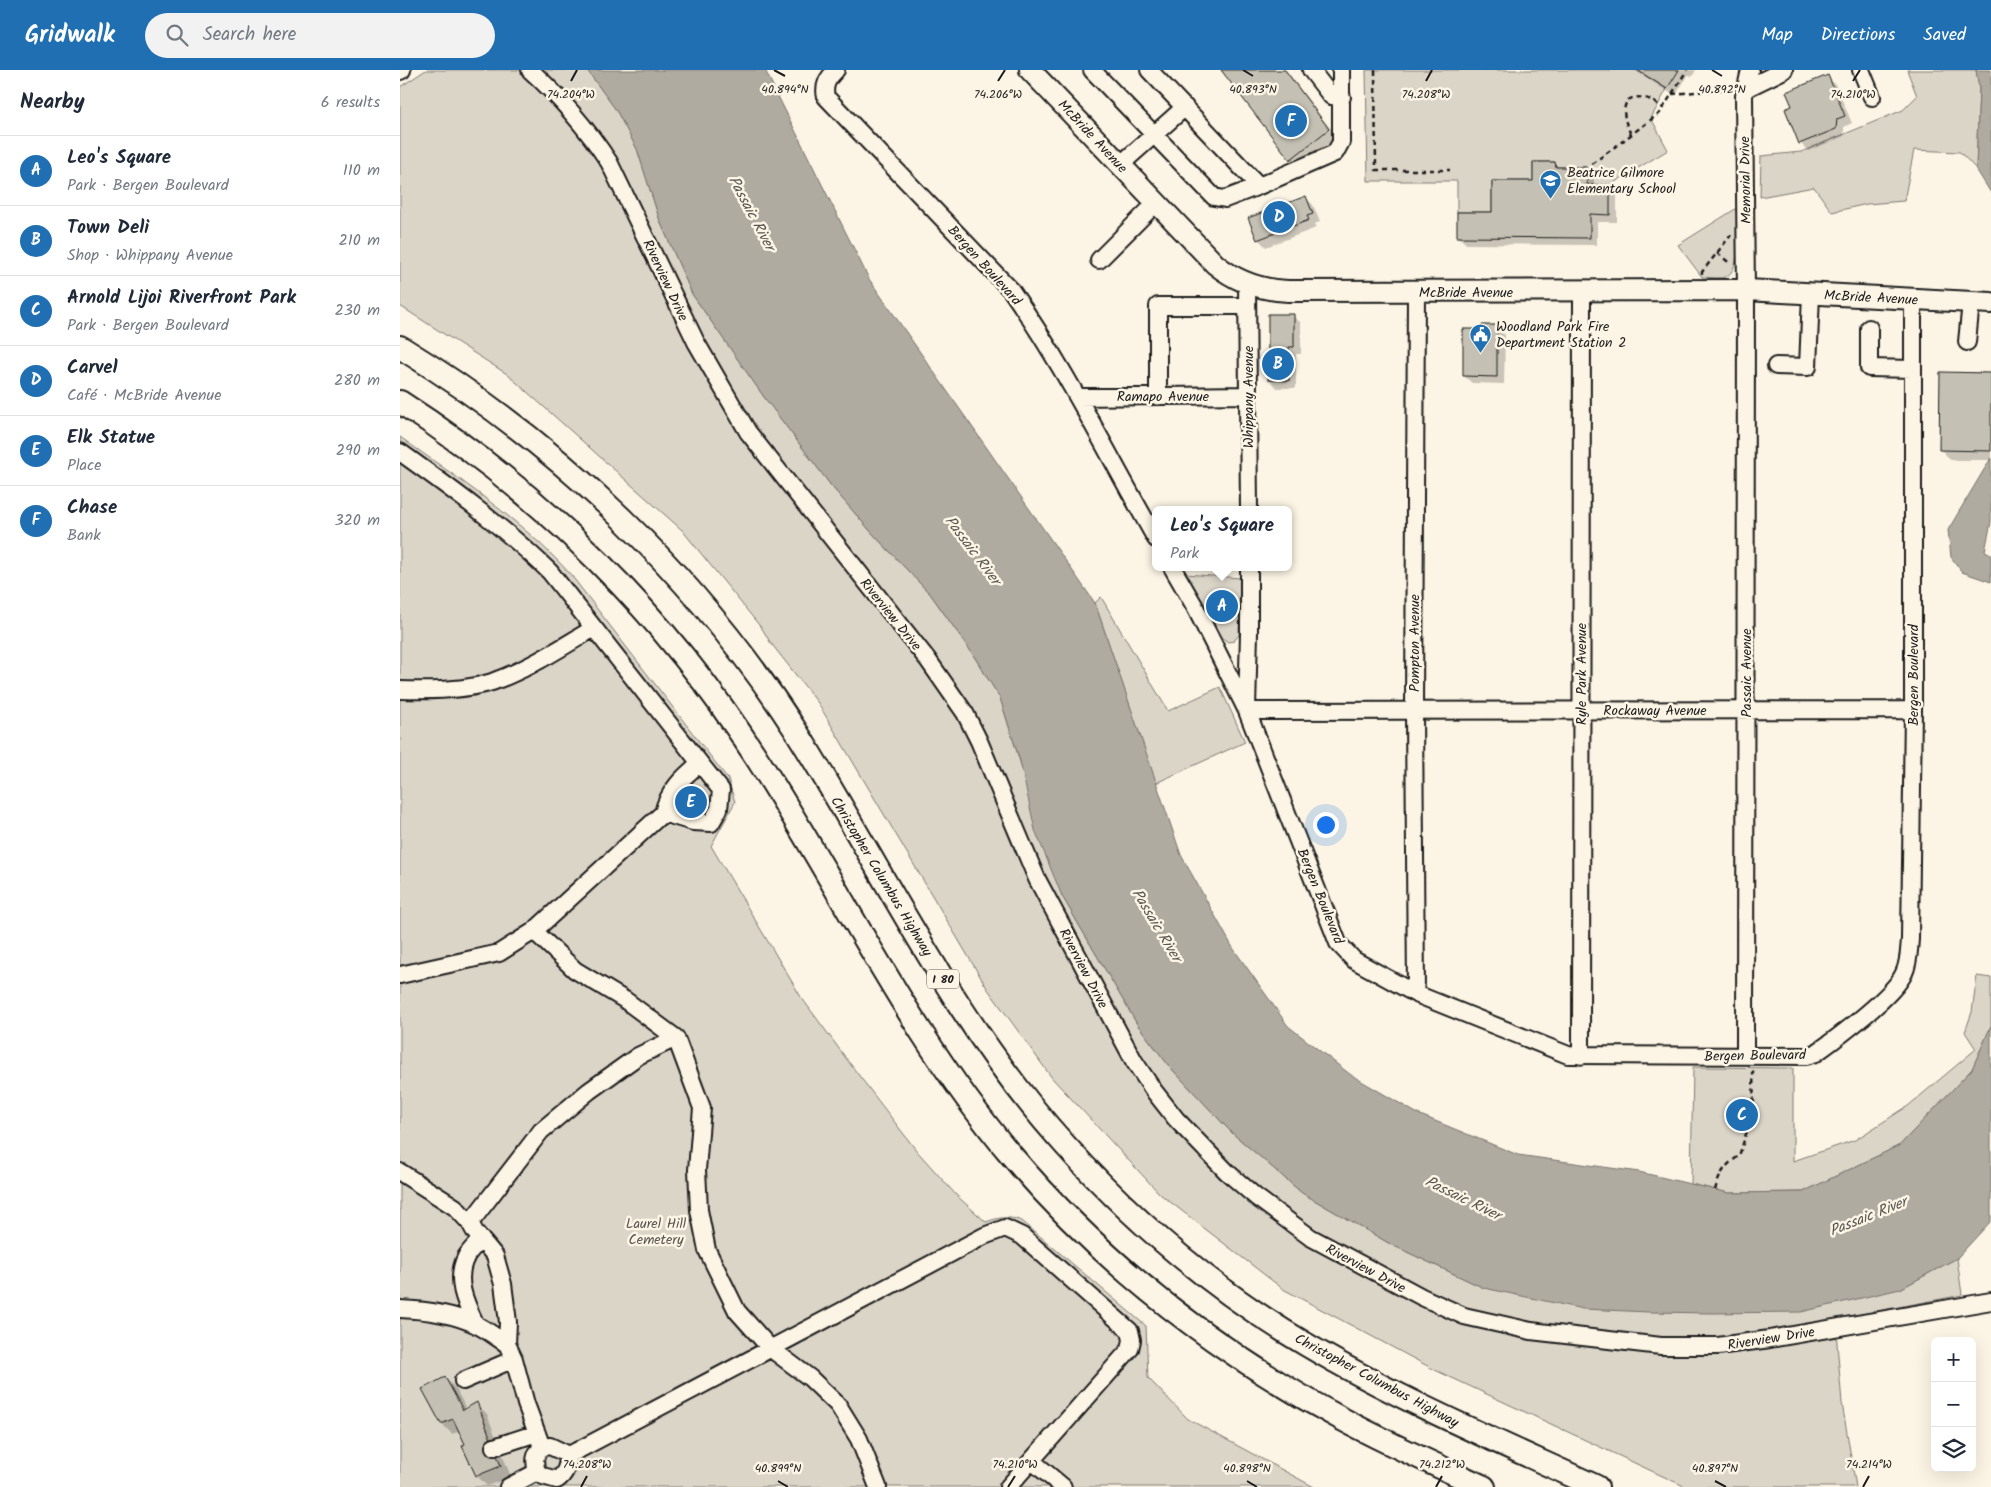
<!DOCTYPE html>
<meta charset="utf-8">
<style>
:root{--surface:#fff;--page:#f2f2f3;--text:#1f2937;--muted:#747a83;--line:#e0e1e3;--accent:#1f6fb2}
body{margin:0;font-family:Kalam,sans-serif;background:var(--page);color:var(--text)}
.controls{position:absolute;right:15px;bottom:15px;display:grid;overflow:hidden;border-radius:8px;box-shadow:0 5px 20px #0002}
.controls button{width:45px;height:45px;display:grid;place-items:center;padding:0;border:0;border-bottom:1px solid var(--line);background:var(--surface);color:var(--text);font:25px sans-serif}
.you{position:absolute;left:925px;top:754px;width:18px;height:18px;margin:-12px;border:4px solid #fff;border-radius:50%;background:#1a73e8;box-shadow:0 0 0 8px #1a73e833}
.badge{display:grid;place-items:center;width:32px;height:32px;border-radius:50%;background:var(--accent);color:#fff;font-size:16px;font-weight:700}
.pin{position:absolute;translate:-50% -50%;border:2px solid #fff;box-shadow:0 1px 5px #0006}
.popup{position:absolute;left:752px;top:436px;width:140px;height:65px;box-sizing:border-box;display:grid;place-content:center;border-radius:8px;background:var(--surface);filter:drop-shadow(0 1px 4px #0005);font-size:16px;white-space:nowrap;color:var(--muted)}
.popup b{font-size:19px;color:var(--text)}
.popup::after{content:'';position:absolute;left:50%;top:100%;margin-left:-10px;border:10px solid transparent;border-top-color:var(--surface)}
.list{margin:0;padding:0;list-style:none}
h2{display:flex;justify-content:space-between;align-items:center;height:65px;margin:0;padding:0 20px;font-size:21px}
h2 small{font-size:16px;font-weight:400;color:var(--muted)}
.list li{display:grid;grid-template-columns:32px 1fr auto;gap:15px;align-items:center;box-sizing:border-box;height:70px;padding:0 20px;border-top:1px solid var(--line)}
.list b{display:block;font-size:19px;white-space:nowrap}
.list p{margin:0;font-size:16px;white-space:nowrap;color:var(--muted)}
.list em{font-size:16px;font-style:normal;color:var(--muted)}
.icon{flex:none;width:28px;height:28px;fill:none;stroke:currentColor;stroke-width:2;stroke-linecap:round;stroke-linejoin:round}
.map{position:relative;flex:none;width:1591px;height:1417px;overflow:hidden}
header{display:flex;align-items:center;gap:30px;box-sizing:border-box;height:70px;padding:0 25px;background:var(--accent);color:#fff}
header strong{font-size:24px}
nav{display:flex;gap:28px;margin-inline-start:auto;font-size:18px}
.search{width:350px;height:45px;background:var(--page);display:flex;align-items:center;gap:12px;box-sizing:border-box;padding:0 18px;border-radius:28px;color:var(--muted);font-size:19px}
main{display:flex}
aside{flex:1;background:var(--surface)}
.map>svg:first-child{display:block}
.green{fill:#dbd5c8;stroke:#7c7872}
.water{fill:#b0aba1;stroke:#75726c}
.shadow{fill:#0003}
.building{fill:#c4c0b3;stroke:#1c1c1c}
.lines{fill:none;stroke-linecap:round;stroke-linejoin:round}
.minor-casing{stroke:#1c1c1c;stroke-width:20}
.major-casing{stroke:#1c1c1c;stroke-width:24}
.highway-casing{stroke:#1c1c1c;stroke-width:26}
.path{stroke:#1c1c1c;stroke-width:2.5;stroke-dasharray:5 4;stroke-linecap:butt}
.minor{stroke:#fcf5e5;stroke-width:16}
.major{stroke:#fcf5e5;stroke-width:20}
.highway{stroke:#fcf5e5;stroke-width:22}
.ticks{fill:none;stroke:#1c1c1c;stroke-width:2}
.labels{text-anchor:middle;stroke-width:5;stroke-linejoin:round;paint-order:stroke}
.shield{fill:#fcf5e5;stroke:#5f5d58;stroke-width:1}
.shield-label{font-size:12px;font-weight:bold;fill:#1c1c1c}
.street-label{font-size:14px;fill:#1c1c1c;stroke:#fcf5e5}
.poi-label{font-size:14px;fill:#1c1c1c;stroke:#fcf5e5;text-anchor:start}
.park-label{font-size:14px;fill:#555450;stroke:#fcf5e5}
.water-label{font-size:15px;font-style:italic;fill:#575551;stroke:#fcf5e5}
.ticks-label{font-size:12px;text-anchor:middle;fill:#1c1c1c;stroke:#fcf5e5;stroke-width:5;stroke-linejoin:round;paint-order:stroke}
</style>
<header>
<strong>Gridwalk</strong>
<div class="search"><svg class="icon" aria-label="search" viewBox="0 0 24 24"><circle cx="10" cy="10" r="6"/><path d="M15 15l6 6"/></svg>Search here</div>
<nav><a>Map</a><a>Directions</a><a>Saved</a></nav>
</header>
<main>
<aside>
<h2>Nearby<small>6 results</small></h2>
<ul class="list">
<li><span class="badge">A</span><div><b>Leo's Square</b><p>Park · Bergen Boulevard</p></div><em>110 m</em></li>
<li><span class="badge">B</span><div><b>Town Deli</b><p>Shop · Whippany Avenue</p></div><em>210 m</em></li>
<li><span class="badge">C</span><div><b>Arnold Lijoi Riverfront Park</b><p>Park · Bergen Boulevard</p></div><em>230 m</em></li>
<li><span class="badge">D</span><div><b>Carvel</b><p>Café · McBride Avenue</p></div><em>280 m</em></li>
<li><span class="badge">E</span><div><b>Elk Statue</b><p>Place</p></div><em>290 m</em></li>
<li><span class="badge">F</span><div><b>Chase</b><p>Bank</p></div><em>320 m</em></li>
</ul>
</aside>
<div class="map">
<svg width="1591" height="1417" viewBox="0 0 1591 1417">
<rect width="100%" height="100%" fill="#fcf5e5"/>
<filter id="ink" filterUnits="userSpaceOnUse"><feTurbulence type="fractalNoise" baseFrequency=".02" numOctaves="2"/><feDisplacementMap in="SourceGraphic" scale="10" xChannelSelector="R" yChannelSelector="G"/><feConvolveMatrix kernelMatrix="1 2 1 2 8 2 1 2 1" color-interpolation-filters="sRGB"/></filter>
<g filter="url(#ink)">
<path class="green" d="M26,0H187L216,40L237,79L260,151L292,224L364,327L432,417L473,464L531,525L570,580L600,628L662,826L737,954L769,996L831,1062L902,1123L992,1175L1084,1218L1500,1219L1557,1188L1562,1225L1435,1249L1442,1333L1456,1417H1286L1035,1300L883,1219L760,1124L652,1008L587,918L418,633L370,572L363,560L282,460L107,304L0,236V17Z
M966,0H1237L1267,19L1251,48L1268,80L1210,115H1187L1186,97H1156L1155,92H1133V111H1092V142H1057V111H968Z
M1507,0H1576L1579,17L1576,99L1560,82L1514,80L1504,131L1467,134L1432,142L1414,117L1360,127L1361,86L1401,82L1503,40L1517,26Z
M1337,138C1337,153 1343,201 1325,207C1319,209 1309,207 1302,207L1278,175Z
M0,367C60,410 122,450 171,505L328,709L335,732L311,776L401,927L454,999L516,1080L557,1126L586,1152C600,1147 608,1146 622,1151L746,1256L748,1308L788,1349L914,1417H0Z
M786,504L840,508L839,565L834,571L828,572L822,568Z
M701,527L768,641L820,617L845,672L756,713L695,533Z
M1577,906L1591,908V956L1572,999L1500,1075L1403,1122L1329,1123L1291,1114L1293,997L1393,998V1091L1455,1070L1508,1036L1576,979L1565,962L1572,942Z"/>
<path class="water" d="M187,0H365L469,209L695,533L781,785L833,878L888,956L951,1005L1018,1044L1118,1085L1239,1102L1329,1123L1403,1122L1500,1075L1572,999L1591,956V1151L1557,1188L1500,1219L1401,1242L1311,1243L1249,1242L1183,1239L1084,1218L992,1175L902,1123L831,1062L769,996L737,954L662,826L635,760L620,691L600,628L570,580L531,525L473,464L432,417L364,327L292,224L260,151L237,79L216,40Z
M1576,0H1591V123L1576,99L1579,18Z
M1591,388V452L1585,481L1591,484V512L1562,502L1551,487L1548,460Z"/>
<path class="shadow" d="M822,0H886L939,70L901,99L891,89Z
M1234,0H1296L1292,7L1288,5L1275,26Z
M1427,6L1435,14L1452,53L1444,57V66L1408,81L1400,73L1386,39L1393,37Z
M1155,94L1160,99H1186L1194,107V116H1210L1217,124V152H1197V175L1066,174L1058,166L1093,144Z
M905,127L913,135L920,152L914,154L916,158L866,177L858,169Z
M893,246L901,253V284H896V318H877L869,310Z
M1097,257L1105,265L1104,314L1072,313L1064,306L1084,261Z
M1591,304V390H1551L1540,379Z
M45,1308L56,1319L66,1339L77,1334L87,1344L111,1407L87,1416L77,1406L63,1377L67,1375L60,1361L52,1364L42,1354Z"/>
<path class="building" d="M821,0H885L929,59L890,90Z
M1237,0H1279L1267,19Z
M1428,5L1445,46L1437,49L1436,59L1399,74L1385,39L1392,36L1386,22Z
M1133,92H1155L1156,97H1186L1187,115H1210V145L1190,144V168L1057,167V142H1092V111H1133Z
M906,126L913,144L907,146L909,150L857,170L848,148Z
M868,244H894V277H889V311L868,310Z
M1082,255H1097V307L1063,306V259H1082Z
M1540,302L1591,303V381L1539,380Z
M45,1307L63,1340L77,1332L101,1396L76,1406L62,1376L65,1374L53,1349L41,1354L22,1319Z"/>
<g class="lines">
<defs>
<path id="minor" d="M130,0C161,28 186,57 209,92L296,272L348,362L528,590L565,643L579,671L637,809L734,991L754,1021L776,1049L827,1102L856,1127L910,1167L1022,1227L1064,1246L1131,1261L1261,1276H1318L1370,1269L1591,1231
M436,0C428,8 423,15 426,27L611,220C666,299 708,385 756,469
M692,0L814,127L825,129L859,116
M749,0L859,116L935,83L941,72V0
M911,0L931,26L942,27
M1461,0L1472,27
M0,1L2,0
M1345,19L1384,0
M720,95L785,37
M699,190L756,133
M847,214L849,440
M1469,258V298L1513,299
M1567,272L1571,232
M1376,296L1408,297L1411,224
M678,327L848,325
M758,327V236H847
M0,382C53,420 104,457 150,502L321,720L319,739L311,753L293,752L263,743
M772,497L794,535L847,641L938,873L954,890L1016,924L1168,985L1406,986L1416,983C1437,968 1495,925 1504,903C1509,893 1509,880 1510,869L1513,640V229
M0,620C29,621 64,621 92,612C128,599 161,578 194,558
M847,638L849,563V497
M847,641L1513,640
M134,861L175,900L225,930L276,968L302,1038L297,1100L299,1140L307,1180L337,1241L370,1278L410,1308L438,1335L459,1369L478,1417
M0,905L99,883L134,861L263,743C268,721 283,707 300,693
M1016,924L1014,640L1016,222
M1181,986L1182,221
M1345,986L1346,220L1344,26L1350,0
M0,1102L55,1137L70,1153L75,1162L95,1186L103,1214L108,1252L107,1274L114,1289L126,1334L142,1377
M70,1153L141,1061L189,1021L238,986L276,968
M0,1239C25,1240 54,1244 77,1255C87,1260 97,1268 107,1274
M76,1255C66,1234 54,1210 66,1187C69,1181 76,1175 81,1169
M63,1311L114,1289
M150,1376L169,1385C167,1395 167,1403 157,1410L143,1406L137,1402C134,1391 134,1385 142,1377Z
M94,1377L137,1363
M169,1385L584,1166L605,1158L622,1166L730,1261L732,1270L730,1279L608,1417
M632,1391L663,1417
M108,1417L137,1402"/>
<path id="major" d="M630,0L815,194C837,212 860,220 888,221L1346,220L1591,233"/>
<path id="highway" d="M0,277C160,375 297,506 398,664C485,803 555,954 666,1076C736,1154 817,1222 907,1275C1000,1330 1099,1372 1197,1417
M0,332C143,424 266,546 358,690C443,822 510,966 612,1086C704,1195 817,1282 942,1349C988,1374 1036,1395 1084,1417"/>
</defs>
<use href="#minor" class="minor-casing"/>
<use href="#major" class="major-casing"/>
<use href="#highway" class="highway-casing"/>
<path class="path" d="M975,0L976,100H1050
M1272,24L1332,19
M1231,64C1222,49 1218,22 1245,28C1251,29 1257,34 1263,38
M1192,94L1260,43L1287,0
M1317,183L1331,194
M1302,204V202L1331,165
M1315,1120C1320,1103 1325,1095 1339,1086L1346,1064L1354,1046L1353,1000"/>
<use href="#minor" class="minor"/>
<use href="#major" class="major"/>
<use href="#highway" class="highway"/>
</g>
</g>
<path class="ticks" d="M374,0L385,6M843,0L853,6M1312,0L1322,6M171,11L177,0M598,11L605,0M1026,11L1032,0M1453,11L1460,0M378,1411L388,1417M847,1411L857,1417M1315,1411L1326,1417M181,1417L187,1406M608,1417L615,1406M1036,1417L1042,1406M1463,1417L1469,1406"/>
<defs>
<symbol id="school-pin" viewBox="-11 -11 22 30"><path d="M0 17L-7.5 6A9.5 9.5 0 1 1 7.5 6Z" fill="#1f6fb2" stroke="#fcf5e5"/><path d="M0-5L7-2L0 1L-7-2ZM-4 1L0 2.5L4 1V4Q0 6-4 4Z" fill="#fff"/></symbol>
<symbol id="civic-pin" viewBox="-11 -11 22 30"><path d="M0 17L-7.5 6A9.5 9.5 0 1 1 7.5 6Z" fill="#1f6fb2" stroke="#fcf5e5"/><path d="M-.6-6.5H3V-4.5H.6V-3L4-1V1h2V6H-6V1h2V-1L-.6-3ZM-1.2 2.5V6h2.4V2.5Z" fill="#fff"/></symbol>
</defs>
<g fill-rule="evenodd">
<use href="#school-pin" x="1138" y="98" width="25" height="34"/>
<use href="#civic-pin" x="1068" y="252" width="25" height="34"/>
</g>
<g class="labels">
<rect class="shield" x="527" y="899.5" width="32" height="19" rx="4"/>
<g class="shield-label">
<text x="543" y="913">I 80</text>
</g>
<g class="street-label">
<text transform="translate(693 66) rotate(47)" y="5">McBride Avenue</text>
<text transform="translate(1345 110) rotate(-91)" y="5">Memorial Drive</text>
<text transform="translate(585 195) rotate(48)" y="5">Bergen Boulevard</text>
<text transform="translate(266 210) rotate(65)" y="5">Riverview Drive</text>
<text x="1066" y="227">McBride Avenue</text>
<text transform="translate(1471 227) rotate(3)" y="5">McBride Avenue</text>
<text x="763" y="331">Ramapo Avenue</text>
<text transform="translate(848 327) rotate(-90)" y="5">Whippany Avenue</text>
<text transform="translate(491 544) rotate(51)" y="5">Riverview Drive</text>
<text transform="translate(1014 573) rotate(-90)" y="5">Pompton Avenue</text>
<text transform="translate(1346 603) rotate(-90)" y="5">Passaic Avenue</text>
<text transform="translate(1181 604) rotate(-90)" y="5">Ryle Park Avenue</text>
<text transform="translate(1513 605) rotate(-90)" y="5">Bergen Boulevard</text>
<text x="1255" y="645">Rockaway Avenue</text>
<text transform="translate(482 806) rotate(59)" y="5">Christopher Columbus Highway</text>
<text transform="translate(921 826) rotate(68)" y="5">Bergen Boulevard</text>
<text transform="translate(684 898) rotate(62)" y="5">Riverview Drive</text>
<text transform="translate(1355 985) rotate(-1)" y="5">Bergen Boulevard</text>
<text transform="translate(966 1198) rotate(28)" y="5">Riverview Drive</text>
<text transform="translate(1371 1268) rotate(-9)" y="5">Riverview Drive</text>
<text transform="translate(977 1310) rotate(28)" y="5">Christopher Columbus Highway</text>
</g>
<g class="poi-label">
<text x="1167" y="107">Beatrice Gilmore<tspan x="1167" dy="16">Elementary School</tspan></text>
<text x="1096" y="261">Woodland Park Fire<tspan x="1096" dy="16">Department Station 2</tspan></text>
</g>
<g class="park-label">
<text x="256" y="1158">Laurel Hill<tspan x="256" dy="16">Cemetery</tspan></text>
</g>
<g class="water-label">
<text transform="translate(352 143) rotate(62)" y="5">Passaic River</text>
<text transform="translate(573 480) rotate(53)" y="5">Passaic River</text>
<text transform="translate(757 855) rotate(59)" y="5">Passaic River</text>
<text transform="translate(1063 1128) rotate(26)" y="5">Passaic River</text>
<text transform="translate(1468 1146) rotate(-22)" y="5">Passaic River</text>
</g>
</g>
<g class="ticks-label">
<text x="385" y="23">40.894°N</text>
<text x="853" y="23">40.893°N</text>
<text x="1322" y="23">40.892°N</text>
<text x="598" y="28">74.206°W</text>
<text x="171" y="28">74.204°W</text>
<text x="1026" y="28">74.208°W</text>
<text x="1453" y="28">74.210°W</text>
<text x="187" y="1398">74.208°W</text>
<text x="615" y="1398">74.210°W</text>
<text x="1042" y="1398">74.212°W</text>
<text x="1469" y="1398">74.214°W</text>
<text x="378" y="1402">40.899°N</text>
<text x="847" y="1402">40.898°N</text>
<text x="1315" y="1402">40.897°N</text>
</g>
</svg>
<div class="controls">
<button>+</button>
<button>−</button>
<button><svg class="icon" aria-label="layers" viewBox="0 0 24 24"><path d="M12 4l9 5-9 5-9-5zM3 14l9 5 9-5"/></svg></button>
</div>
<div class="you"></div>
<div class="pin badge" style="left:822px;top:536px">A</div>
<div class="popup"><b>Leo's Square</b>Park</div>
<div class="pin badge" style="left:878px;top:294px">B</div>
<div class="pin badge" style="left:1342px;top:1045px">C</div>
<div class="pin badge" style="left:879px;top:147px">D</div>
<div class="pin badge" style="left:291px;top:732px">E</div>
<div class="pin badge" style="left:891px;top:51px">F</div>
</div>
</main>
